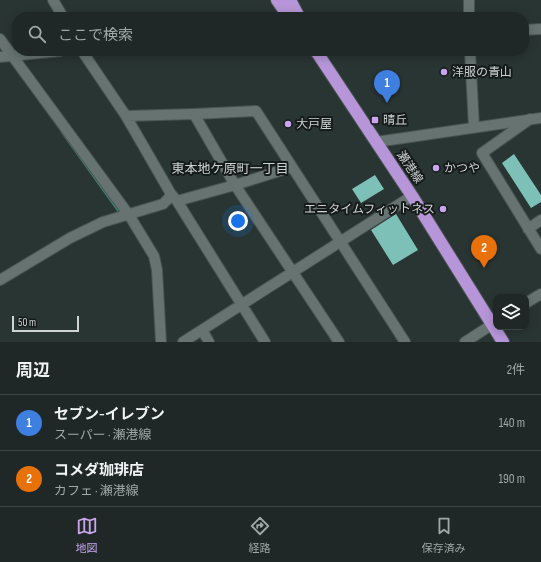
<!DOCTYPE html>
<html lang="ja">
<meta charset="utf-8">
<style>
:root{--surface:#1f2826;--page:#27302e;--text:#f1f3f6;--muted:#a1a6a7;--line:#3c4443;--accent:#c9a5ee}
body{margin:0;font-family:"Sofia Sans Condensed","Noto Sans JP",sans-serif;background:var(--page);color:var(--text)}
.controls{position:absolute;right:12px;bottom:12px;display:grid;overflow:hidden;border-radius:8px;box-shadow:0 2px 10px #0003}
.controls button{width:36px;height:36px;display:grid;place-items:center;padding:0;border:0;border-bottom:1px solid var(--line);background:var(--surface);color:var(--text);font:20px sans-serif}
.scale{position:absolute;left:12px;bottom:10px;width:67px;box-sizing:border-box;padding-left:4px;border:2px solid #ccd3d2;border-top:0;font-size:11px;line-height:14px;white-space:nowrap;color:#ccd3d2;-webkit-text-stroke:3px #161b1a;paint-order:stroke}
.you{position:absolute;left:238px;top:221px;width:14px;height:14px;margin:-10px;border:3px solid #fff;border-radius:50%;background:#1a73e8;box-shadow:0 0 0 6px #1a73e833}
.badge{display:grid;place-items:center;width:26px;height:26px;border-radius:50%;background:var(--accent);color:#fff;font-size:13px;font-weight:700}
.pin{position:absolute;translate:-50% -33px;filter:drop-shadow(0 1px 2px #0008)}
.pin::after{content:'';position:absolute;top:21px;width:14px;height:12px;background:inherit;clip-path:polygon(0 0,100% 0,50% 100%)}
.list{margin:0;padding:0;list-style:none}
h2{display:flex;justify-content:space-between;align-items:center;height:52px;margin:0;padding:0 16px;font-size:17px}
h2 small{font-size:13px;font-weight:400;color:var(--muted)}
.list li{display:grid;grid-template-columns:26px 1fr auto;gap:12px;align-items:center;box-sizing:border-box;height:56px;padding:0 16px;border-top:1px solid var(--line)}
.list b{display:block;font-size:15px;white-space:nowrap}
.list p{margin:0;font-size:13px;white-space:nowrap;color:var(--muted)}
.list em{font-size:13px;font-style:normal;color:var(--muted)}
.icon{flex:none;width:22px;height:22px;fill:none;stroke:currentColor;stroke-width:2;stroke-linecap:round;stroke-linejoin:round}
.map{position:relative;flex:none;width:541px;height:342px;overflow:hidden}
.search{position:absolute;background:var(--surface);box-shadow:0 2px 10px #0003;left:12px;right:12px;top:12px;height:44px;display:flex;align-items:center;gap:10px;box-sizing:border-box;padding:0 14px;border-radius:16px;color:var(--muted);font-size:15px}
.sheet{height:164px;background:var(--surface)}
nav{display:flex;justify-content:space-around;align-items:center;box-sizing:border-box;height:56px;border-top:1px solid var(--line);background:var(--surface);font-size:11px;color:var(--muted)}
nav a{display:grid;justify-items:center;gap:2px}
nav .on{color:var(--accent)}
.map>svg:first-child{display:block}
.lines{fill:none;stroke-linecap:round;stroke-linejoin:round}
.stream{stroke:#3d8179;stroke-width:2.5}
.building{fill:#7cc0b7}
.minor-casing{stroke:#4a5352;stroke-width:12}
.highway-casing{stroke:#4a5352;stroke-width:14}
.minor{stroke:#667371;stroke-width:10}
.highway{stroke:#b696d8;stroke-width:12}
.poi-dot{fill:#c9a5ee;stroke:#161b1a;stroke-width:1.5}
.labels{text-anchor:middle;stroke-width:4;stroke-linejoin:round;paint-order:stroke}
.poi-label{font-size:12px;fill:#ccd3d2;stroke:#161b1a;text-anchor:start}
.street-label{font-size:12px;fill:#ccd3d2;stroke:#161b1a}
.neighbourhood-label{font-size:13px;fill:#ccd3d2;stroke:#161b1a}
</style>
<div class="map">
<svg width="541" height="342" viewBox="0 0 541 342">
<rect width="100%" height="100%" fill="#293533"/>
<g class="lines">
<path class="stream" d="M62,132L120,213"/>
</g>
<path class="building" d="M514,154L541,195V202L531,208L502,163Z
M375,175L384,189L361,203L352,189Z
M396,214L418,250L393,265L371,230Z"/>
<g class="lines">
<defs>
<path id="minor" d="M53,0L63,17
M469,0V17
M524,30L541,29
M0,39L129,215L154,256L157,270L161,342
M470,51L474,127
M0,57L60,51
M194,114L235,185L339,342
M126,116L194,114L256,111L405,342
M530,119L482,153L541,249
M376,142L541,118
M171,194L177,201L265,342
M177,201L235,185L292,167
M528,229L541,220
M0,280L70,238L103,222L163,204L168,199L171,194L126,116L82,51
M526,303L541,294
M202,330L209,342
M183,342L412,196
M465,342L496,322"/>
<path id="highway" d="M277,0L289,17
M290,0L299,17
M316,51L412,196L503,342"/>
</defs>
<use href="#minor" class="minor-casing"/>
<use href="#highway" class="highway-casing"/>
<use href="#minor" class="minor"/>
<use href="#highway" class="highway"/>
</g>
<g class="poi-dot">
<circle cx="444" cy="72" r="4"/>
<rect x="371" y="116" width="8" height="8" rx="2"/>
<circle cx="288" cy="124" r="4"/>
<circle cx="436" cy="168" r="4"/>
<circle cx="443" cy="209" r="4"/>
</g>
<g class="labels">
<g class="poi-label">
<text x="452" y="76">洋服の青山</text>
<text x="383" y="124">晴丘</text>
<text x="296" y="128">大戸屋</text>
<text x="444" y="172">かつや</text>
<text x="435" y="213" text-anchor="end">エニタイムフィットネス</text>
</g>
<g class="street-label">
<text transform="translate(410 167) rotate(56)" y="4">瀬港線</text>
</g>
<g class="neighbourhood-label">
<text x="230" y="173">東本地ケ原町一丁目</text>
</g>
</g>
</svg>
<div class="controls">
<button><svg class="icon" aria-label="layers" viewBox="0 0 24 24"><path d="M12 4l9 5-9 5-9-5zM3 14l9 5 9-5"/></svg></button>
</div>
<div class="scale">50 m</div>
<div class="you"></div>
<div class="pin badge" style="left:387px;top:103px;background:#3f7fe0">1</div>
<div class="pin badge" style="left:484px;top:268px;background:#e8710a">2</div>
<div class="search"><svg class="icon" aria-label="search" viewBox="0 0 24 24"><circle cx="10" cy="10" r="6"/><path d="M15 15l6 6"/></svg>ここで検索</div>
</div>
<section class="sheet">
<h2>周辺<small>2件</small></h2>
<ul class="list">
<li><span class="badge" style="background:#3f7fe0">1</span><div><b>セブン-イレブン</b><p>スーパー · 瀬港線</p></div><em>140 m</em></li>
<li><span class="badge" style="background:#e8710a">2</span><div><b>コメダ珈琲店</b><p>カフェ · 瀬港線</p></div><em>190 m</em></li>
</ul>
</section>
<nav>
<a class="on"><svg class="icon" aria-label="map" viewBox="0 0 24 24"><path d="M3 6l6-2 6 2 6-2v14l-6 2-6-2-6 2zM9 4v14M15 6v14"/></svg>地図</a>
<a><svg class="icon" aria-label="directions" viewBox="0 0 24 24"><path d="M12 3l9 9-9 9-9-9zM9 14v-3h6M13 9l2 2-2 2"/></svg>経路</a>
<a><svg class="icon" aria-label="saved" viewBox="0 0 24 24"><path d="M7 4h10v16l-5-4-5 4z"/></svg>保存済み</a>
</nav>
